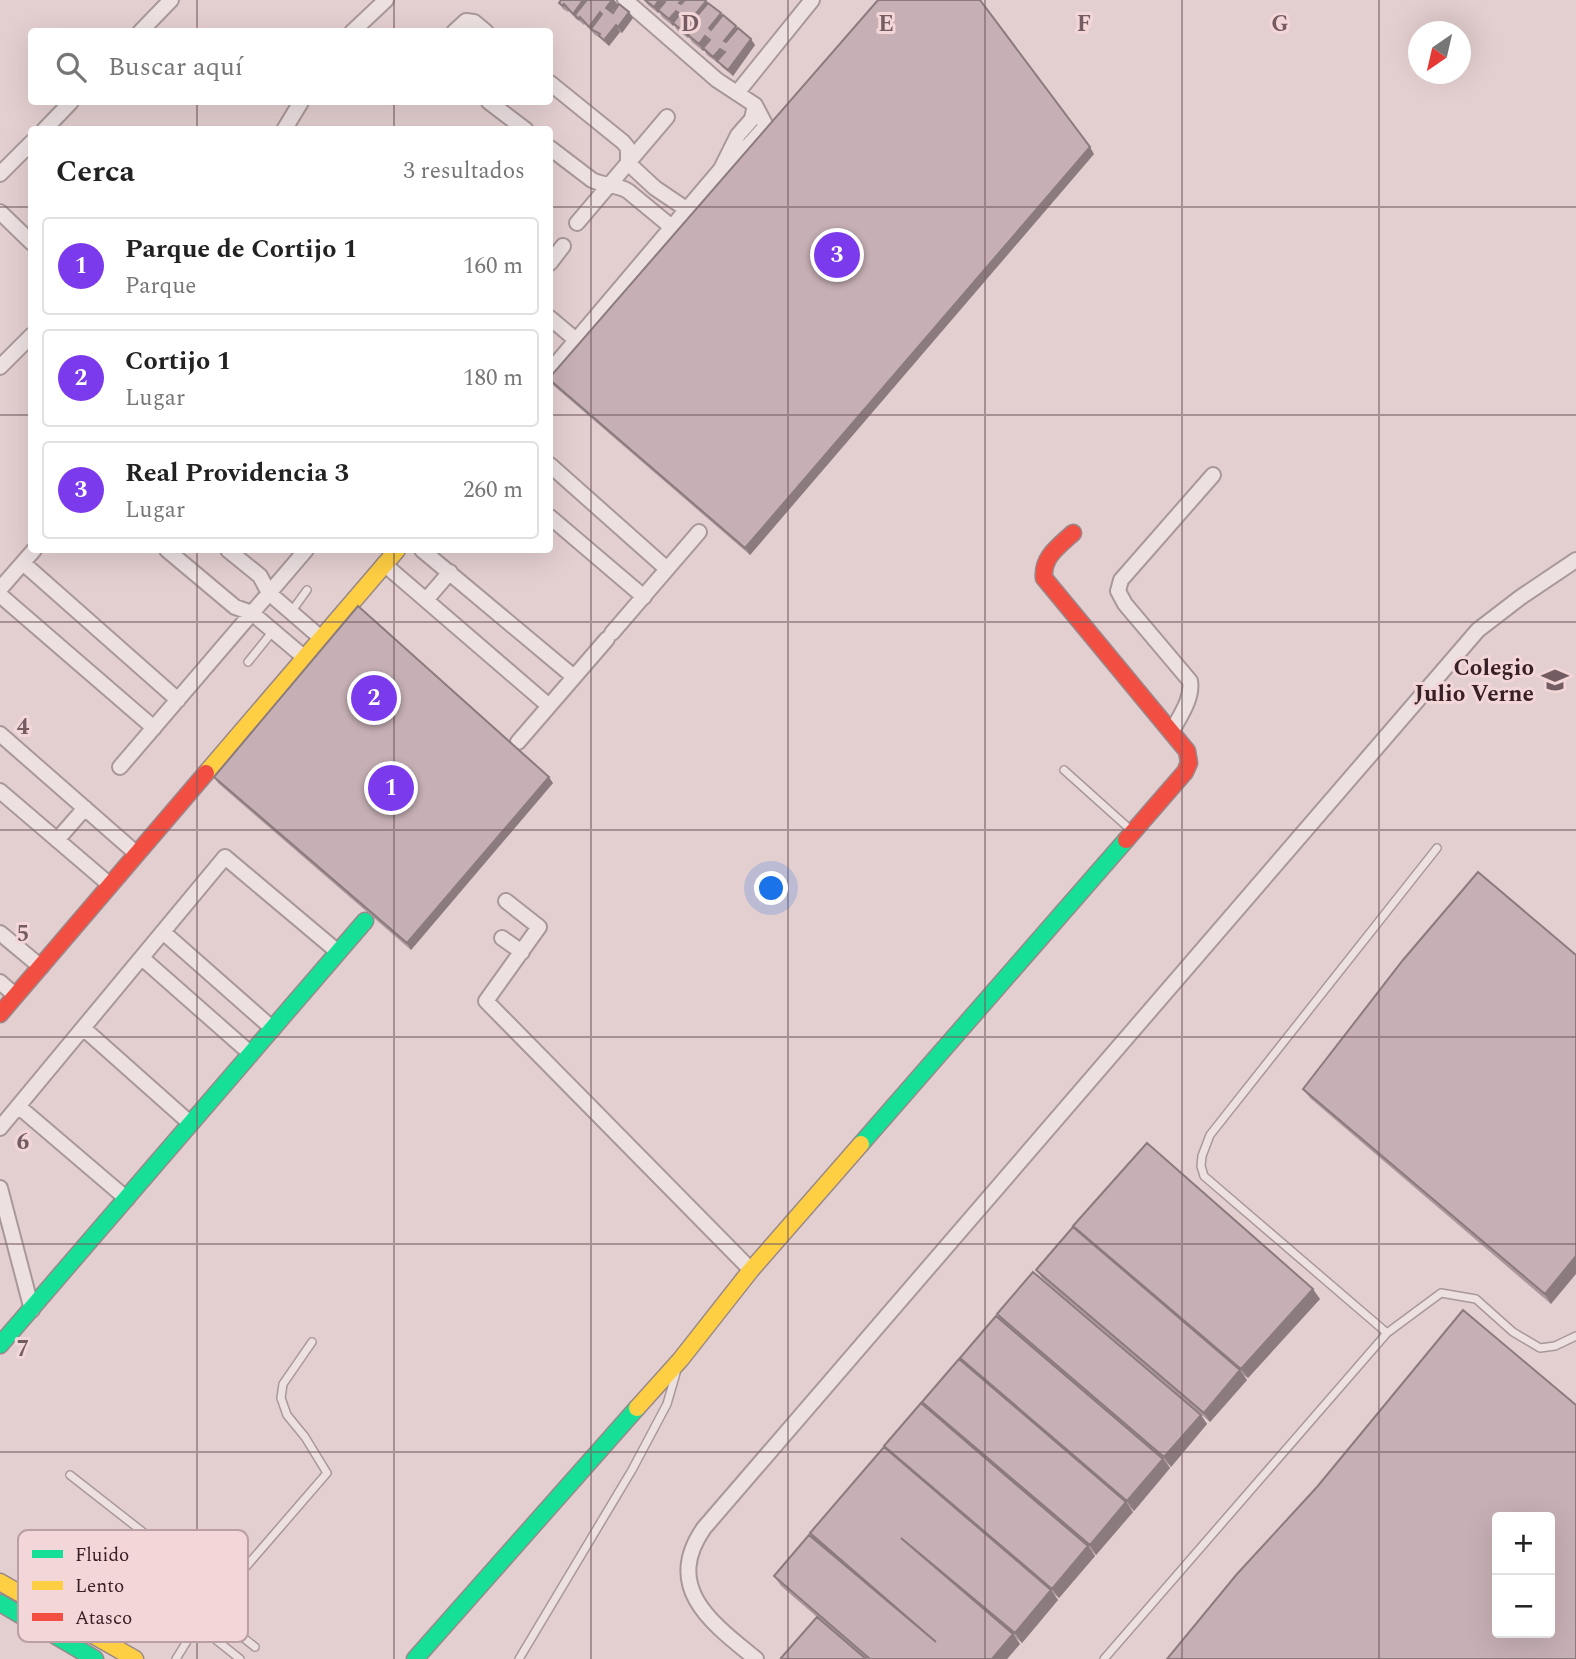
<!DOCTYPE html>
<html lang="es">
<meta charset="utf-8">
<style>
:root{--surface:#fff;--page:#f2f2f2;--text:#222;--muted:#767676;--line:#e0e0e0;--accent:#7c3aed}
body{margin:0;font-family:Spectral,serif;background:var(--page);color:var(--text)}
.controls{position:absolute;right:21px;bottom:21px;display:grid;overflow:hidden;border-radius:7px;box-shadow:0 7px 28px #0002}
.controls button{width:63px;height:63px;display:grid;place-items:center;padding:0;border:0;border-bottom:2px solid var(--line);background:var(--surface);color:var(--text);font:35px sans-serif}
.compass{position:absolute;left:1408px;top:21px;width:63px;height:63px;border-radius:50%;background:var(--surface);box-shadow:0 7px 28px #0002;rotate:214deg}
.you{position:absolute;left:772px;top:889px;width:24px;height:24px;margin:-18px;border:5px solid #fff;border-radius:50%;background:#1a73e8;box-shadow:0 0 0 10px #1a73e833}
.badge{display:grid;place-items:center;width:46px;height:46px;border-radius:50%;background:var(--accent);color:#fff;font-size:23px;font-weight:700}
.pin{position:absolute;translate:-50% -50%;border:4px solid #fff;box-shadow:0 2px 7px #0006}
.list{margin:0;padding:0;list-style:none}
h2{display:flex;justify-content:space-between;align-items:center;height:91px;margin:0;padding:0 28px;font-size:30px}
h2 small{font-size:23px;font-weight:400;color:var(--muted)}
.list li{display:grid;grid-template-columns:46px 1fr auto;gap:21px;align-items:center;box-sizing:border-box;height:98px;margin:0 14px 14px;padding:0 14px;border:2px solid var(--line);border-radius:7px}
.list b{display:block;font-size:26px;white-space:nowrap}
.list p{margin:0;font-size:23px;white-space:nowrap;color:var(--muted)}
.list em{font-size:23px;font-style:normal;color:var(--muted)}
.icon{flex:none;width:38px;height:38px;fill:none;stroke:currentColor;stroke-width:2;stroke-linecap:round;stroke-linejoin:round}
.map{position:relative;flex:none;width:1576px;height:1659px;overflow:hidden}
.search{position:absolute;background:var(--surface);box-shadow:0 7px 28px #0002;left:28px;top:28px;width:525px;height:77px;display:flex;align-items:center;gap:18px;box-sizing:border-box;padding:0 24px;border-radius:7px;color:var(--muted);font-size:26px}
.panel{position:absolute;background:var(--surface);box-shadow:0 7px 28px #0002;left:28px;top:126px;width:525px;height:427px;border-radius:7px}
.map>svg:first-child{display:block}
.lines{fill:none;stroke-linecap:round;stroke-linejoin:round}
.lane-casing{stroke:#a9989a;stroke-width:10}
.street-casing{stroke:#a9989a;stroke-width:18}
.fast-casing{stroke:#99888a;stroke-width:19}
.slow-casing{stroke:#99888a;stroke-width:19}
.jam-casing{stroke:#99888a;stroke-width:19}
.lane{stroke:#ece0e1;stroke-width:7}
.street{stroke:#ece0e1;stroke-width:14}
.fast{stroke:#16e098;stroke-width:16}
.slow{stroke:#ffcf43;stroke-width:16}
.jam{stroke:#f24e42;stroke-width:16}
.wall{fill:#ab979c}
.shaded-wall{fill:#8b7b7f}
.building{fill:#c7b0b5;stroke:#8b7b7f;stroke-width:2;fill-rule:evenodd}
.grid{fill:none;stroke:#745d62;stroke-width:2;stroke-opacity:0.55}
.labels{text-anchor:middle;stroke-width:6;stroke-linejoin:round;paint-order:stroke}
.poi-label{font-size:23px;font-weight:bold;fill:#372026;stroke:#f3d6d7;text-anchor:end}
.key{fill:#f3d6d7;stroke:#bb9fa2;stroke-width:2}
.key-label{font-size:19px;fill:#372026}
.grid-label{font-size:23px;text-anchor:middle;font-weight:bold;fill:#745d62;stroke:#f3d6d7;stroke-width:6;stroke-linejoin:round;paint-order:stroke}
</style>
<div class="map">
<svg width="1576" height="1659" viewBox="0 0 1576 1659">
<rect width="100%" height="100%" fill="#e4cfd0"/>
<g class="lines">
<defs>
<path id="lane" d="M291,612L307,590
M248,662L273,631
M1064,770L1132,831
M1387,1333L1204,1176L1201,1166L1202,1156L1210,1135L1437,848
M70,1475L222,1594
M144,1559L170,1580L177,1582L191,1570
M209,1610L255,1647
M221,1620L210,1635L240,1659
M176,1659L200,1620L327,1473L305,1437L287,1415L281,1398L283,1384L312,1342
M519,1659L632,1470L667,1404L676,1373
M1104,1659L1387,1333L1441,1293L1476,1299L1513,1332L1540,1348L1555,1346L1576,1336"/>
<path id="street" d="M625,0L717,80L755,105L766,126L740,155L725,166
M140,32L171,0
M352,32L386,0
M454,32L466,21L474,22L486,32
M550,83L623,142L628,148V163L655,188L695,215
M737,93L812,0
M489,102L526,130
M44,130L71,102
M284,130L301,102
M550,148L592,180C604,186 616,184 628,191L680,234
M0,174L32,142
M0,212L32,243
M577,223L667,117
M550,263L563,246
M550,318L576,340
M0,367L32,335
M550,371L721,169L738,135L752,119L755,105
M550,465L667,569
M550,517L644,597
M167,550L235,607L252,613L305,658
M228,550L260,576L269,593L321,638
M422,550L574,677
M23,563L178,700
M384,564L549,706
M0,589L34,550
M0,595L154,728
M426,600L450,572
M612,633L699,532
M1172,731C1180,716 1193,698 1190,681L1125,604L1118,591L1121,580L1213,475
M0,734L137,854
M518,742L607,639
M120,767L306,550
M0,791L110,885
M57,840L85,808
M506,901L539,927L486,1001L751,1270
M163,932L273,1029
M0,933L41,967
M502,938L522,952
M142,958L251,1054
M0,982L16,996
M83,1028L191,1124
M18,1106L127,1199
M0,1128L225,857L338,952
M0,1188L32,1310
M756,1659C713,1624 662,1588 704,1528L1478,630L1521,597L1576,560"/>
<path id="fast" d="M861,1144L1126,840
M0,1345L365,921
M0,1603L95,1659
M415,1659L637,1408"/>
<path id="slow" d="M206,773L397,550
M637,1408L681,1359L751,1270L861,1144
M0,1582L135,1659"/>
<path id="jam" d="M1073,533C1059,546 1042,557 1044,578L1187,751L1189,763L1185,772L1126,840
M0,1014L206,773"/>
</defs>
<use href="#lane" class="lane-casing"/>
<use href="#street" class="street-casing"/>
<use href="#fast" class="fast-casing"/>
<use href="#slow" class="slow-casing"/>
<use href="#jam" class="jam-casing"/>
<use href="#lane" class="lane"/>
<use href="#street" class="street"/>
<use href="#fast" class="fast"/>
<use href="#slow" class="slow"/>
<use href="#jam" class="jam"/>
</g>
<path class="wall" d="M561,0H614L618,5L612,12H629L633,18L622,33L620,32L609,46L604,42L601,38L595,35L585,24L584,25L578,20H577L569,11L568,12L563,9L559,3Z
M644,0H705L755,45L733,76L722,67L719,63H718L707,55L704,50L703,51L692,42L689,37L688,38L677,30L674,25L673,26L662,17L659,12L658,13L648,5Z
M1094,154L750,555L553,385L550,381V377Z
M214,777L553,783L411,950L218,783Z
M1576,955L1551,1304L1310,1098L1303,1089Z
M1073,1226L1320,1299L1248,1378L1243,1375L1247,1380L1210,1422L1043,1279L1036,1270L1077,1231Z
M997,1314L1201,1415L1207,1424L1171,1467L1167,1463L1170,1468L1134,1511L1129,1507L1133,1512L1096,1555L1092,1551L1095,1556L1059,1598L1054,1594L1058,1600L1022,1643L1016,1638L1020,1644L1007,1659H782L817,1617L781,1586L774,1576L815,1540L810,1533L888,1451L884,1446L926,1408L922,1402L963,1363L960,1358L1000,1319Z"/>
<path class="shaded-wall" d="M583,0H584L588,6L575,15L577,20L573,14Z
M612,0H614L618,5L610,14L606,8Z
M659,0H662L665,5L658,13L654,7Z
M706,1L710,8L699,22L694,16Z
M676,11L680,17L673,26L669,19Z
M600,12L605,18L591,29L593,33L589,27Z
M629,12L633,18L622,33L618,27Z
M721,13L726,20L714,34L709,28Z
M691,23L695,30L688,38L684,32Z
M616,25L620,32L609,46L604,40Z
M736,26L740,33L729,47L724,41Z
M705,36L710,43L703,51L699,44Z
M751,39L755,45L733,76L728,70Z
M720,49L725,55L718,63L713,57Z
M1090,147L1094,154L750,555L745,548Z
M549,777L553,783L411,950L407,943Z
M1576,1256V1274L1551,1304L1545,1294Z
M1313,1289L1320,1299L1248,1378L1241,1369Z
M1240,1370L1247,1380L1210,1422L1204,1413Z
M1201,1415L1207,1424L1171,1467L1164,1457Z
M1163,1459L1170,1468L1134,1511L1127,1501Z
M1126,1502L1133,1512L1096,1555L1090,1545Z
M1088,1546L1095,1556L1059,1598L1052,1589Z
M1051,1590L1058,1600L1022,1643L1015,1633Z
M1013,1634L1020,1644L1007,1659H992Z"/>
<path class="building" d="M561,0H583L573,14L564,4L563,6L559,3Z
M585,0H612L606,8L613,13L619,4L629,12L618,27L616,25L604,40L599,36L600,34L591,29L602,14L600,12L589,27L580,17L579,19L575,15L586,1Z
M645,0H659L654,7Z
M663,0H682L679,3L681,4L685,0H705L706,1L694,16L696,17L708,3L721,13L709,28L711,30L723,15L736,26L724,41L726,42L738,28L751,39L728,70L717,61L725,52L720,49L713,57L703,48L710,40L705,36L699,44L688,35L695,27L691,23L684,32L673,23L680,14L676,11L669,19L658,10L665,2Z
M878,0H980L1090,147L745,548L550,380V377Z
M358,606L549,777L407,943L214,777Z
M1478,872L1576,955V1256L1545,1294L1303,1089L1403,960Z
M1147,1143L1313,1289L1241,1369L1073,1226Z
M1073,1227L1240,1370L1204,1413L1036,1270Z
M1033,1272L1201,1415L1164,1457L997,1314Z
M1463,1310L1576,1405V1659H1167L1237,1574L1317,1487ZM1497,1517H1550V1633H1497Z
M996,1316L1163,1459L1127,1501L960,1358Z
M959,1359L1126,1502L1090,1545L922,1402Z
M921,1403L1088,1546L1052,1589L884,1446Z
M884,1447L1051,1590L1015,1633L901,1538L1013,1634L992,1659H870L774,1576L809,1535L936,1642L810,1533Z
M817,1617L866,1659H783L781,1658Z"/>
<path class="grid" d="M197,0V32M394,0V32M591,0V1659M788,0V1659M985,0V1659M1182,0V1659M1379,0V1659M197,102V130M394,102V130M0,207H32M550,207H1576M0,415H32M550,415H1576M197,550V1659M394,550V1659M0,622H1576M0,830H1576M0,1037H1576M0,1244H1576M0,1452H1576"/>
<defs>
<symbol id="school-bare" viewBox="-9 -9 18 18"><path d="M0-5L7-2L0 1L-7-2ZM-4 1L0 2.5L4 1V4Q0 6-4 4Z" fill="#745d62" stroke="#f3d6d7" stroke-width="2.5" paint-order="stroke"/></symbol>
</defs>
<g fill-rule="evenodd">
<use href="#school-bare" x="1536" y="661" width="38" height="38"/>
</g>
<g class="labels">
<g class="poi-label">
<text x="1534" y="675">Colegio<tspan x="1534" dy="26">Julio Verne</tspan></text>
</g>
</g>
<rect x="18" y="1530" width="230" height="112" rx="10" class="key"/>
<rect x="32" y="1550" width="31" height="8" fill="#16e098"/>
<rect x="32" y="1581" width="31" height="9" fill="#ffcf43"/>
<rect x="32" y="1613" width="31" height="8" fill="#f24e42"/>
<g class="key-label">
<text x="75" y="1561">Fluido</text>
<text x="75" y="1592">Lento</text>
<text x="75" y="1624">Atasco</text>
</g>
<g class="grid-label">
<text x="690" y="31">D</text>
<text x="886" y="31">E</text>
<text x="1084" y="31">F</text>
<text x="1280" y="31">G</text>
<text x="23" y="734">4</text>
<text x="23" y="941">5</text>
<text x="23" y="1149">6</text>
<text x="23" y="1356">7</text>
</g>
</svg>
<div class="controls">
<button>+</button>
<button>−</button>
</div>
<svg class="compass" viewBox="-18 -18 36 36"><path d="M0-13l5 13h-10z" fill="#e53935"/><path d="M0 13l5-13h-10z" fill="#767676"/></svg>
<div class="you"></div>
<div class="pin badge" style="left:391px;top:788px">1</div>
<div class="pin badge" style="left:374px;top:698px">2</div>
<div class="pin badge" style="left:837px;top:255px">3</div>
<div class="search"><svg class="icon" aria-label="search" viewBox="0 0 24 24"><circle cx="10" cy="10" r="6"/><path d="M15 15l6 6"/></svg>Buscar aquí</div>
<section class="panel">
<h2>Cerca<small>3 resultados</small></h2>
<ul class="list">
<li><span class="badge">1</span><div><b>Parque de Cortijo 1</b><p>Parque</p></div><em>160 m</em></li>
<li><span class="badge">2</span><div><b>Cortijo 1</b><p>Lugar</p></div><em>180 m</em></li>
<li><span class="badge">3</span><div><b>Real Providencia 3</b><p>Lugar</p></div><em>260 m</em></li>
</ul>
</section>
</div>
